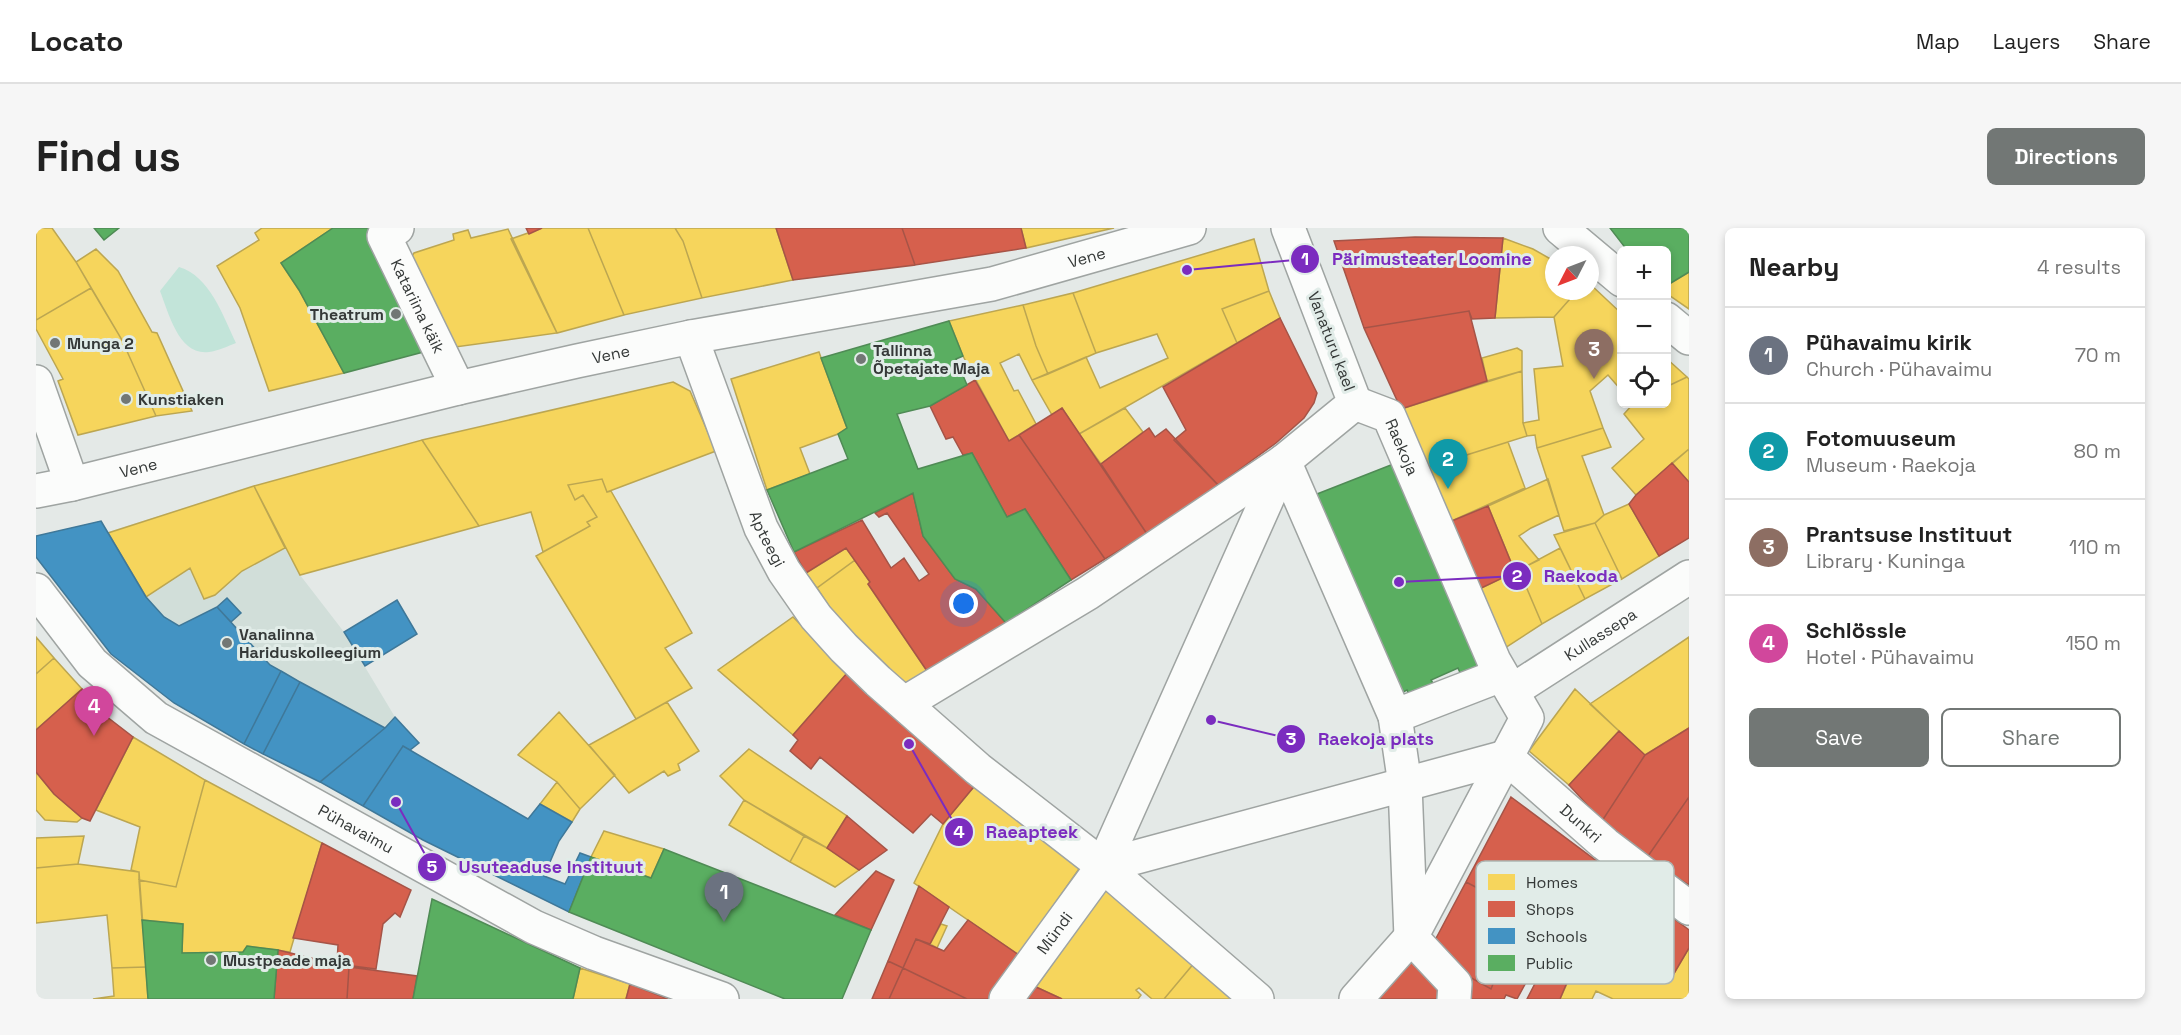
<!DOCTYPE html>
<meta charset="utf-8">
<style>
:root{--surface:#fff;--page:#f6f6f6;--text:#222;--muted:#767676;--line:#e0e0e0;--accent:#727775}
body{margin:0;font-family:"Space Grotesk",sans-serif;background:var(--page);color:var(--text)}
.controls{position:absolute;right:18px;top:18px;display:grid;overflow:hidden;border-radius:9px;box-shadow:0 3px 9px #0003}
.controls button{width:54px;height:54px;display:grid;place-items:center;padding:0;border:0;border-bottom:2px solid var(--line);background:var(--surface);color:var(--text);font:30px sans-serif}
.compass{position:absolute;left:1509px;top:18px;width:54px;height:54px;border-radius:50%;background:var(--surface);box-shadow:0 3px 9px #0003;rotate:228deg}
.you{position:absolute;left:928px;top:376px;width:21px;height:21px;margin:-15px;border:4px solid #fff;border-radius:50%;background:#1a73e8;box-shadow:0 0 0 9px #1a73e833}
.badge{display:grid;place-items:center;width:39px;height:39px;border-radius:50%;background:var(--accent);color:#fff;font-size:20px;font-weight:700}
.pin{position:absolute;translate:-50% -50px;filter:drop-shadow(0 2px 3px #0008)}
.pin::after{content:'';position:absolute;top:32px;width:21px;height:18px;background:inherit;clip-path:polygon(0 0,100% 0,50% 100%)}
.list{margin:0;padding:0;list-style:none}
h2{display:flex;justify-content:space-between;align-items:center;height:78px;margin:0;padding:0 24px;font-size:26px}
h2 small{font-size:20px;font-weight:400;color:var(--muted)}
.list li{display:grid;grid-template-columns:39px 1fr auto;gap:18px;align-items:center;box-sizing:border-box;height:96px;padding:0 24px;border-top:2px solid var(--line)}
.list b{display:block;font-size:22px;white-space:nowrap}
.list p{margin:0;font-size:20px;white-space:nowrap;color:var(--muted)}
.list em{font-size:20px;font-style:normal;color:var(--muted)}
.actions{display:flex;gap:12px;padding:18px 24px}
.actions a{flex:1;padding:14px 0;border:2px solid var(--accent);border-radius:9px;text-align:center;font-size:21px;color:var(--accent)}
.actions .main{background:var(--accent);color:#fff}
.icon{flex:none;width:33px;height:33px;fill:none;stroke:currentColor;stroke-width:2;stroke-linecap:round;stroke-linejoin:round}
.map{position:relative;flex:none;width:1653px;height:771px;overflow:hidden;border-radius:9px}
header{display:flex;align-items:center;gap:36px;box-sizing:border-box;height:84px;padding:0 30px;background:var(--surface);border-bottom:2px solid var(--line)}
header strong{font-size:28px}
nav{display:flex;gap:33px;margin-inline-start:auto;font-size:21px}
.intro{display:flex;align-items:center;justify-content:space-between;box-sizing:border-box;height:144px;padding:0 36px}
h1{margin:0;font-size:42px}
.button{padding:15px 27px;border-radius:9px;background:var(--accent);color:#fff;font-size:21px;font-weight:700}
main{display:flex;gap:36px;padding:0 36px}
aside{flex:1;background:var(--surface);border-radius:9px;box-shadow:0 3px 9px #0003}
.map>svg:first-child{display:block}
.built{fill:#d1ded9}
.green{fill:#c2e4d9}
.homes{fill:#f6d55c;stroke:#bca651;stroke-width:1.5}
.shops{fill:#d6604d;stroke:#a65447;stroke-width:1.5}
.schools{fill:#4393c3;stroke:#3f7899;stroke-width:1.5}
.public{fill:#5aae61;stroke:#4f8b55;stroke-width:1.5}
.lines{fill:none;stroke-linecap:round;stroke-linejoin:round}
.street-casing{stroke:#9fa4a2;stroke-width:36}
.street{stroke:#fbfcfb;stroke-width:33}
.poi-dot{fill:#727775;stroke:#e1ece8;stroke-width:2}
.labels{text-anchor:middle;stroke-width:6;stroke-linejoin:round;paint-order:stroke}
.street-label{font-size:16px;fill:#353938;stroke:#e1ece8}
.poi-label{font-size:16px;font-weight:bold;fill:#353938;stroke:#e1ece8;text-anchor:start}
.key{fill:#e1ece8;stroke:#adb6b3;stroke-width:1.5}
.key-label{font-size:16px;fill:#353938}
.leader{fill:none;stroke:#7b2cbf;stroke-width:2}
.callout-dot{fill:#7b2cbf;stroke:#e1ece8;stroke-width:2}
.mark-label{font-size:18px;text-anchor:middle;font-weight:bold;fill:#fff}
.callout-label{font-size:18px;text-anchor:middle;font-weight:bold;fill:#7b2cbf;stroke:#e1ece8;stroke-width:6;stroke-linejoin:round;paint-order:stroke}
</style>
<header>
<strong>Locato</strong>
<nav><a>Map</a><a>Layers</a><a>Share</a></nav>
</header>
<div class="intro"><h1>Find us</h1><a class="button">Directions</a></div>
<main>
<div class="map">
<svg width="1653" height="771" viewBox="0 0 1653 771">
<rect width="100%" height="100%" fill="#e4e9e7"/>
<path class="built" d="M218,258L264,347L308,404L359,489L349,500L284,554L227,526L138,475L75,426L0,329V308L65,293L72,304Z"/>
<path class="green" d="M143,39C174,48 187,88 200,115C192,118 182,123 173,124C143,128 133,86 124,63Z"/>
<path class="homes" d="M0,0H16L40,34L55,60L0,92Z
M226,0H297L245,35L263,62L308,145L233,163L204,80L181,38L223,12L219,5Z
M506,0H552L588,87L521,105L475,11Z
M552,0H639L647,13L666,70L588,87Z
M639,0H740L757,52L666,70L647,13Z
M985,0H1078L990,20Z
M472,1L521,105L412,120L369,38L378,25L418,12L417,6L432,2L435,10Z
M1467,10L1497,21L1518,33V63H1541L1518,89L1459,90Z
M1218,11L1233,63L1186,81L1201,115L1043,206L1026,180L1016,187L996,152L1050,129L1064,160L1132,130L1121,106L1060,125L1037,65Z
M60,21L82,43L116,104L121,105L156,183L120,188L86,112L40,34Z
M1653,44V81L1630,65V58Z
M1554,56L1586,86V163L1572,147L1554,163L1567,200L1501,220L1499,207L1491,208L1487,195L1503,192L1498,141L1527,138L1518,89L1541,63H1554Z
M55,60L86,112L120,188L42,207L22,153L27,151L0,101V92Z
M1233,63L1244,90L1201,115L1186,81Z
M1037,65L1060,125L1012,146L1000,118L987,77Z
M987,77L1000,118L1012,146L996,152L983,126L964,135L978,163L982,162L1000,196L973,213L927,128L913,93Z
M1481,120L1486,123V143L1451,153L1446,130Z
M783,124L811,200L802,206L764,220L774,246L731,262L695,151Z
M1630,130L1651,149L1630,159Z
M1486,143L1487,195L1491,208L1389,240L1365,181Z
M1651,149L1653,151V221L1600,267L1576,240L1608,211L1588,186L1597,176H1630V159Z
M637,154L654,163L680,223L571,264L566,251L532,257L539,272L547,267L561,289L551,294L554,298L507,324L495,284L443,298L386,212Z
M1089,180L1107,204L1065,236L1043,206Z
M1567,200L1575,219L1546,228L1568,287L1559,295L1528,303L1501,220Z
M386,212L443,298L264,347L218,258Z
M1472,214L1489,260L1411,295L1389,240Z
M1653,221V254L1636,235Z
M566,251L571,264L575,263L656,405L629,420L656,460L600,491L500,328L554,298L551,294L561,289L547,267L539,272L532,257Z
M1512,251L1523,287L1495,300L1483,308L1503,332L1479,344L1452,278Z
M218,258L249,320L206,343L179,367L168,371L154,340L110,369L72,305Z
M1593,276L1623,328L1586,351L1559,295L1568,287Z
M1559,295L1586,351L1549,371L1518,307Z
M810,320L819,332L781,360L770,345Z
M1524,320L1549,371L1506,396L1483,342Z
M819,332L834,354L832,356L891,443L869,459L807,399L781,360Z
M1483,342L1506,396L1463,424L1437,364Z
M757,389L812,444L757,507L682,442Z
M0,409L18,430L0,446Z
M1653,409V500L1609,527L1554,476Z
M18,430L46,461L0,502V446Z
M1539,461L1583,503L1533,557L1493,523Z
M631,474L663,523L642,536L644,542L632,548L628,543L593,565L553,517Z
M523,484L579,547L544,581L521,554L482,527Z
M97,509L169,552L140,659L103,652V644L95,642L104,599L60,582Z
M713,521L811,588L791,620L708,572L684,548Z
M0,544L18,566L46,590L41,594L9,592L0,582Z
M169,552L286,615L254,724L211,718L207,724L146,725L147,696L106,692L103,652L140,659Z
M521,554L544,581L536,594L504,576Z
M941,555L1045,638L983,727L878,655L907,596Z
M708,572L768,608L754,634L693,597Z
M568,603L628,621L615,650L555,629Z
M48,608L42,636L0,640V610Z
M768,608L791,620L823,642L799,659L754,634Z
M42,636L103,644L110,739L76,740L71,687L0,695V640Z
M1071,659L1159,734L1128,771H1116L1103,760L1100,762L1105,767L1102,771H1026L1000,759Z
M905,696L911,698L901,720L894,716Z
M1549,716L1633,754L1653,720V771H1577L1560,763L1556,771H1524Z
M1159,734L1200,771H1128Z
M110,739L112,771H57L78,768L76,740Z
M544,740L594,756L590,771H537Z"/>
<path class="shops" d="M490,0H506L493,6Z
M740,0H866L879,37L757,52Z
M866,0H985L990,20L879,37Z
M1379,9L1467,10L1459,90L1436,91L1433,83L1328,100L1298,13Z
M1433,83L1451,153L1365,181L1328,100Z
M1244,90L1281,165L1278,175L1268,190L1240,215L1182,257L1138,212L1150,202L1127,159Z
M939,152L973,213L983,207L1069,331L1035,352L989,281L971,289L936,225L927,227L917,209L910,211L894,178Z
M1026,180L1111,306L1069,331L983,207Z
M1113,200L1119,209L1130,201L1182,257L1111,306L1065,236Z
M1636,235L1653,254V310L1623,328L1593,276L1600,267Z
M877,265L887,308L919,351L940,361L970,395L891,443L832,356L834,354L810,320L770,345L758,324L826,292L855,340L868,330L883,353L893,346L851,285L843,289L839,285Z
M1452,278L1479,344L1437,364L1411,295Z
M812,444L941,555L907,596L895,586L877,605L784,529L775,541L754,523L762,512L757,507Z
M46,461L66,485L97,509L54,593L46,590L18,566L0,544V502Z
M1653,500V569L1610,631L1566,593L1609,527Z
M1583,503L1609,527L1566,593L1533,557Z
M1475,569L1653,702V720L1633,754L1600,739L1614,710L1534,654L1527,670L1532,673L1518,701L1430,654Z
M1653,569V657L1610,631Z
M811,588L851,622L823,642L791,620Z
M286,615L375,662L364,689L359,685L347,696L340,741L301,736L302,717L257,710Z
M840,643L858,652L835,702L799,687Z
M1430,654L1549,716L1532,752L1494,733L1490,738L1468,729L1455,761L1430,747L1398,714Z
M883,658L913,679L894,716L880,711L867,740L852,733Z
M932,692L983,727L954,771H931L867,740L880,711L908,723Z
M242,722L313,739L311,771H238Z
M1374,726L1409,771H1337Z
M1468,729L1490,738L1494,733L1500,736L1481,771L1470,767L1468,771H1428L1430,747L1455,761Z
M852,733L867,740L853,771H836Z
M313,739L381,748L377,771H311Z
M867,740L931,771H853Z
M1507,740L1532,752L1524,771H1491Z
M594,756L632,771H590Z
M1000,759L1026,771H991Z"/>
<path class="schools" d="M65,293L110,369L128,389L143,398L181,379L234,437L245,443L208,516L138,475L75,426L0,329V308Z
M191,370L205,385L195,394L181,379Z
M361,372L381,406L329,438L308,404Z
M245,443L264,454L227,526L208,516Z
M264,454L349,500L284,554L227,526Z
M359,489L383,515L374,522L367,518L327,578L284,554L349,500Z
M367,518L492,591L504,576L536,594L523,613L508,648L529,656L544,625L555,629L533,684L387,612L327,578Z"/>
<path class="public" d="M58,0H83L68,12Z
M297,0H332L395,122L308,145L263,62L245,35Z
M1574,0H1653V44L1630,58V22H1591Z
M913,93L927,128L920,131L931,157L894,178L861,186L882,241L936,225L971,289L989,281L1035,352L970,395L940,361L919,351L887,308L877,265L758,324L731,262L812,231L802,206L811,200L785,130Z
M1360,235L1445,442L1425,447L1422,440L1395,452L1398,457L1374,468L1371,462L1363,466L1276,268Z
M628,621L835,702L806,771H749L533,684L555,629L615,650Z
M396,671L544,740L537,771H377Z
M106,692L147,696L146,725L207,724L211,718L242,722L238,771H112Z"/>
<g class="lines">
<defs>
<g id="street">
<path id="s1" d="M361,0L348,8L422,160"/>
<path d="M1524,0L1586,52"/>
<path d="M1630,91L1653,110"/>
<path id="s2" d="M655,109L725,300L748,343L780,389L808,420L842,453L942,541L1067,638L1221,771"/>
<path d="M0,154L36,256"/>
<path id="s3" d="M1319,175L1353,188L1458,433L1491,490L1375,709L1320,771"/>
<path id="s4" d="M0,263L36,256L422,160L541,133L655,109L956,56L1153,0"/>
<path id="s5" d="M0,362L56,435L120,490L498,699L558,725L686,771"/>
<path id="s6" d="M1476,463L1653,349"/>
<path d="M869,475L1052,365L1248,233L1359,488L1465,447"/>
<path d="M1359,488L1369,557L1375,709L1419,756L1418,771"/>
<path id="s7" d="M1470,529L1569,616L1653,680"/>
<path d="M1067,638L1470,529"/>
<path id="s8" d="M970,771L1067,638L1248,233L1319,175L1252,0"/>
</g>
</defs>
<use href="#street" class="street-casing"/>
<use href="#street" class="street"/>
</g>
<g class="poi-dot">
<circle cx="360" cy="86" r="6"/>
<circle cx="19" cy="115" r="6"/>
<circle cx="825" cy="131" r="6"/>
<circle cx="90" cy="171" r="6"/>
<circle cx="191" cy="415" r="6"/>
<circle cx="175" cy="732" r="6"/>
</g>
<g class="labels">
<g class="street-label">
<text dy="6" stroke="none"><textPath href="#s4" startOffset="1077">Vene</textPath></text>
<text dy="6" stroke="none"><textPath href="#s1" startOffset="93">Katariina käik</textPath></text>
<text transform="translate(1296 113) rotate(69)" y="6">Vanaturu kael</text>
<text dy="6" stroke="none"><textPath href="#s4" startOffset="591">Vene</textPath></text>
<text dy="6" stroke="none"><textPath href="#s3" startOffset="70">Raekoja</textPath></text>
<text dy="6" stroke="none"><textPath href="#s4" startOffset="105">Vene</textPath></text>
<text dy="6" stroke="none"><textPath href="#s2" startOffset="216">Apteegi</textPath></text>
<text dy="6" stroke="none"><textPath href="#s6" startOffset="105">Kullassepa</textPath></text>
<text dy="6" stroke="none"><textPath href="#s7" startOffset="100">Dunkri</textPath></text>
<text dy="6" stroke="none"><textPath href="#s5" startOffset="405">Pühavaimu</textPath></text>
<text dy="6" stroke="none"><textPath href="#s8" startOffset="82">Mündi</textPath></text>
</g>
<g class="poi-label">
<text x="348" y="92" text-anchor="end">Theatrum</text>
<text x="31" y="121">Munga 2</text>
<text x="837" y="128">Tallinna<tspan x="837" dy="18">Õpetajate Maja</tspan></text>
<text x="102" y="177">Kunstiaken</text>
<text x="203" y="412">Vanalinna<tspan x="203" dy="18">Hariduskolleegium</tspan></text>
<text x="187" y="738">Mustpeade maja</text>
</g>
</g>
<rect x="1440" y="633" width="198" height="123" rx="9" class="key"/>
<rect x="1452" y="646" width="27" height="16" fill="#f6d55c"/>
<rect x="1452" y="673" width="27" height="16" fill="#d6604d"/>
<rect x="1452" y="700" width="27" height="16" fill="#4393c3"/>
<rect x="1452" y="727" width="27" height="16" fill="#5aae61"/>
<g class="key-label">
<text x="1490" y="660">Homes</text>
<text x="1490" y="687">Shops</text>
<text x="1490" y="714">Schools</text>
<text x="1490" y="741">Public</text>
</g>
<path class="leader" d="M1151 42L1269 31M1363 354L1481 348M1175 492L1255 511M873 516L923 604M360 574L396 639"/>
<g class="callout-dot">
<circle cx="1151" cy="42" r="6"/>
<circle cx="1363" cy="354" r="6"/>
<circle cx="1175" cy="492" r="6"/>
<circle cx="873" cy="516" r="6"/>
<circle cx="360" cy="574" r="6"/>
<circle cx="1269" cy="31" r="15"/>
<circle cx="1481" cy="348" r="15"/>
<circle cx="1255" cy="511" r="15"/>
<circle cx="923" cy="604" r="15"/>
<circle cx="396" cy="639" r="15"/>
</g>
<g class="mark-label">
<text x="1269" y="37">1</text>
<text x="1481" y="354">2</text>
<text x="1255" y="517">3</text>
<text x="923" y="610">4</text>
<text x="396" y="645">5</text>
</g>
<g class="callout-label">
<text x="1396" y="37">Pärimusteater Loomine</text>
<text x="1545" y="354">Raekoda</text>
<text x="1340" y="517">Raekoja plats</text>
<text x="996" y="610">Raeapteek</text>
<text x="515" y="645">Usuteaduse Instituut</text>
</g>
</svg>
<div class="controls">
<button>+</button>
<button>−</button>
<button><svg class="icon" aria-label="locate" viewBox="0 0 24 24"><circle cx="12" cy="12" r="6"/><path d="M12 2v4M12 18v4M2 12h4M18 12h4"/></svg></button>
</div>
<svg class="compass" viewBox="-18 -18 36 36"><path d="M0-13l5 13h-10z" fill="#e53935"/><path d="M0 13l5-13h-10z" fill="#767676"/></svg>
<div class="you"></div>
<div class="pin badge" style="left:688px;top:694px;background:#6b7280">1</div>
<div class="pin badge" style="left:1412px;top:261px;background:#0f9aa8">2</div>
<div class="pin badge" style="left:1558px;top:151px;background:#8d6e63">3</div>
<div class="pin badge" style="left:58px;top:508px;background:#d1479c">4</div>
</div>
<aside>
<h2>Nearby<small>4 results</small></h2>
<ul class="list">
<li><span class="badge" style="background:#6b7280">1</span><div><b>Pühavaimu kirik</b><p>Church · Pühavaimu</p></div><em>70 m</em></li>
<li><span class="badge" style="background:#0f9aa8">2</span><div><b>Fotomuuseum</b><p>Museum · Raekoja</p></div><em>80 m</em></li>
<li><span class="badge" style="background:#8d6e63">3</span><div><b>Prantsuse Instituut</b><p>Library · Kuninga</p></div><em>110 m</em></li>
<li><span class="badge" style="background:#d1479c">4</span><div><b>Schlössle</b><p>Hotel · Pühavaimu</p></div><em>150 m</em></li>
</ul>
<div class="actions"><a class="main">Save</a><a>Share</a></div>
</aside>
</main>
